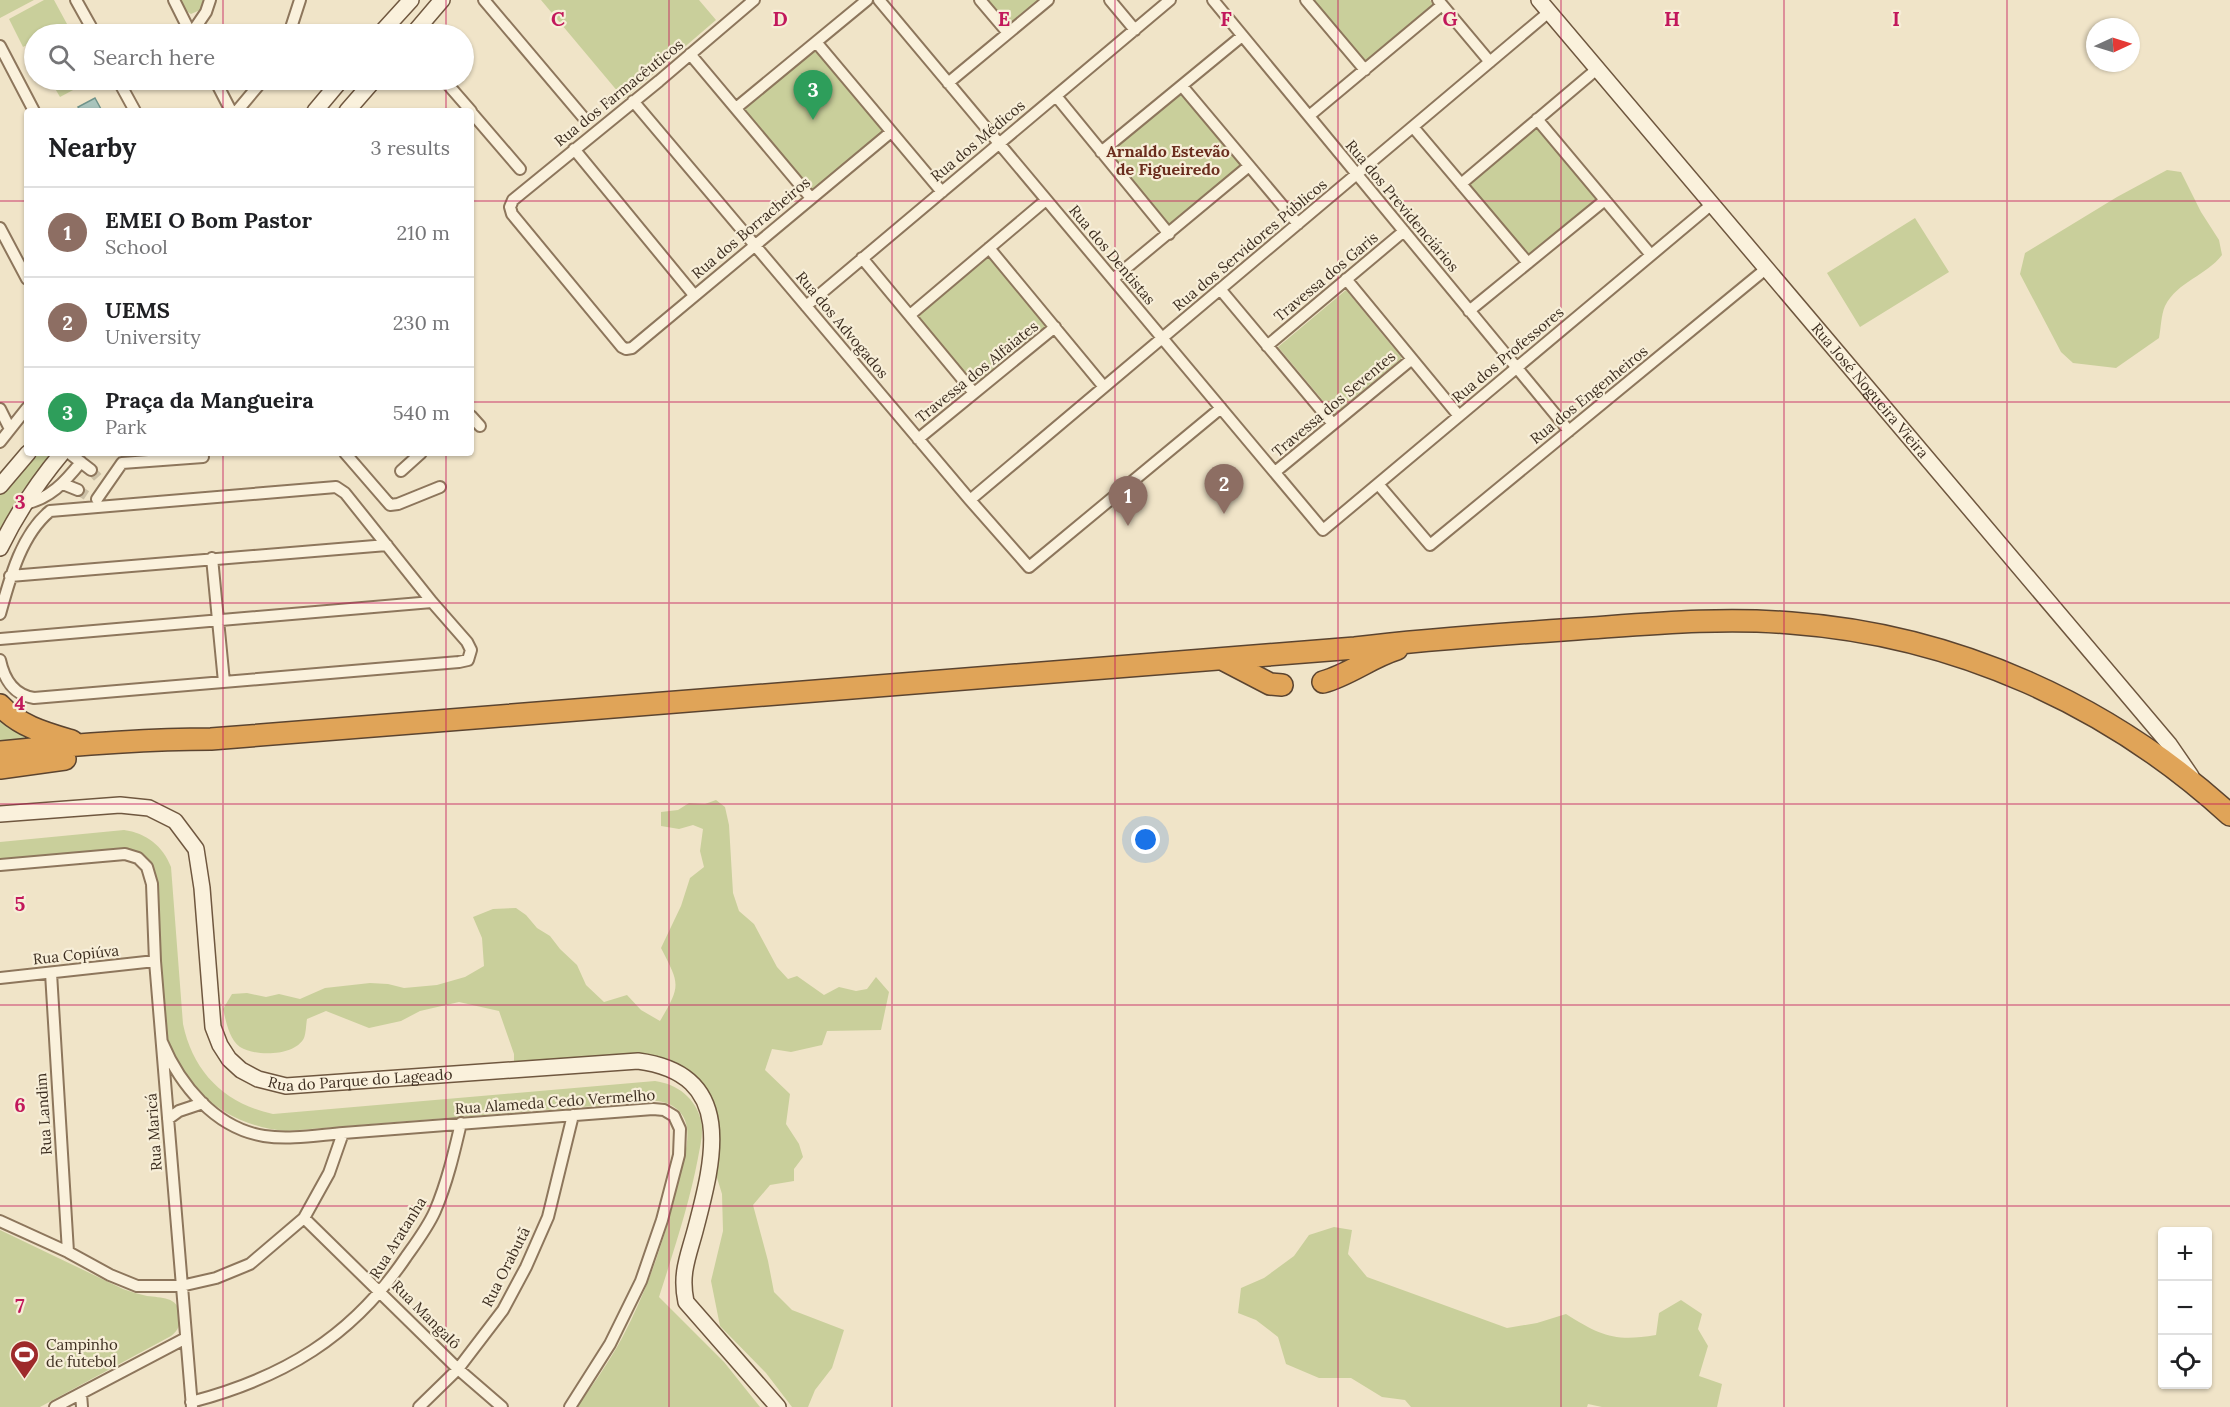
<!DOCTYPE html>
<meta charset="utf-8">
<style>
:root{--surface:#fff;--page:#f2f2f2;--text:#202124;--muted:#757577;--line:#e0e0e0;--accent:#b45309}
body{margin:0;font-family:Lora,serif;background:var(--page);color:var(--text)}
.controls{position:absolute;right:18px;bottom:18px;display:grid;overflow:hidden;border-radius:6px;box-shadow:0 2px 4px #0004}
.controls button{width:54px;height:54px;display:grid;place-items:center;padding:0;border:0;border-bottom:2px solid var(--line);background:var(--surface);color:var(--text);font:30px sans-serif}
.compass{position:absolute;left:2086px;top:18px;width:54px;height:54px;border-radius:50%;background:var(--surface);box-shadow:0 2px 4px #0004;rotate:86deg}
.you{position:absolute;left:1146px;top:840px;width:21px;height:21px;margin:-15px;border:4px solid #fff;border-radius:50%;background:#1a73e8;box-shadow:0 0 0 9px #1a73e833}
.badge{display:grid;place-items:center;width:39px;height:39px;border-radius:50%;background:var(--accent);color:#fff;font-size:20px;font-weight:700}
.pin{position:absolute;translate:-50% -50px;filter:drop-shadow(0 2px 3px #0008)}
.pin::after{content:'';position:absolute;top:32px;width:21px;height:18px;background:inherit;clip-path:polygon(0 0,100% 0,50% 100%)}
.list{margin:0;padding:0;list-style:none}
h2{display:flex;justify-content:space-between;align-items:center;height:78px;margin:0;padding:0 24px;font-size:26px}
h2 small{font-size:20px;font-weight:400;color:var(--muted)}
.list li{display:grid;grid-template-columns:39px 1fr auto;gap:18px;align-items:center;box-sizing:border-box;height:90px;padding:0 24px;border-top:2px solid var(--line)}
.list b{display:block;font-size:22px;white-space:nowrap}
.list p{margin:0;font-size:20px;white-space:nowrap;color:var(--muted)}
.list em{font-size:20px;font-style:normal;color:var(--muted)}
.icon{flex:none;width:33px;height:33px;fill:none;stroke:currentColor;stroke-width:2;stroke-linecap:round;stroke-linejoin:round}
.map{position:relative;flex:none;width:2230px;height:1407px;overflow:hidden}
.search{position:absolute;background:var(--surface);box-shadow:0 2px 4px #0004;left:24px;top:24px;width:450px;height:66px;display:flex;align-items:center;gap:15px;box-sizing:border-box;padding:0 21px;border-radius:33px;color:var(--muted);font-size:22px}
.panel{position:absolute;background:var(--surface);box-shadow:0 2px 4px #0004;left:24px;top:108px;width:450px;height:348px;border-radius:6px}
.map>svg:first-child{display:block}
.green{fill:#c9cf9b}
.water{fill:#a9c4bc;stroke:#6f938a;stroke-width:1.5}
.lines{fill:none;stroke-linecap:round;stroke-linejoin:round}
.street-tunnel{stroke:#ccc0a6;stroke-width:10;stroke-dasharray:10 5;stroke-linecap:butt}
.street-casing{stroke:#8d765c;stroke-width:14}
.secondary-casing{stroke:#6f573f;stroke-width:18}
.highway-casing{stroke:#5b4430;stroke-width:24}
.street{stroke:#faf1dc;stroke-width:10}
.secondary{stroke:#faf1dc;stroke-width:15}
.highway{stroke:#e0a458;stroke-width:21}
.grid{fill:none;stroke:#c2185b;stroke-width:1.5;stroke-opacity:0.55}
.labels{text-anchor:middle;stroke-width:4.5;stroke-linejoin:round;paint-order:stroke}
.street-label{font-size:15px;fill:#3d2e20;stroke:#f7eed8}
.poi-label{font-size:15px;fill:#3d2e20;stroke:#f7eed8;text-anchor:start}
.neighbourhood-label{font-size:16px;font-weight:bold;fill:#6b2e1e;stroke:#f7eed8}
.grid-label{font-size:20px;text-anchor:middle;font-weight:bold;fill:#c2185b;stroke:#f7eed8;stroke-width:4.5;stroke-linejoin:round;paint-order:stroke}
</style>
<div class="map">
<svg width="2230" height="1407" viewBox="0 0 2230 1407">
<rect width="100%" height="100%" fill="#f0e4c8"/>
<path class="green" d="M0,0H34L0,18Z
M44,0H54L67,24L47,34H34V41L23,47L9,19Z
M180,0H203L200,10L191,14L186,11Z
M541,0H699L716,20L624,99Z
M987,0H1038L1008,25Z
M1314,0H1430L1433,4L1365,61Z
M815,50L883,130L812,190L744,109Z
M50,80H89L90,81L60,97Z
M1182,93L1242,166L1169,227L1108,153Z
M1537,127L1597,199L1528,256L1468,184Z
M2167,170L2181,172L2201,212L2219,240L2222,255C2206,276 2178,281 2165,306C2161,315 2161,328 2159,338L2116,368L2073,363L2061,352L2020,274L2025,253L2117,197Z
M1915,218L1949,272L1860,327L1827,273Z
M988,255L1048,327L975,386L916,316Z
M1346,290L1402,358L1334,414L1278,347Z
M34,453H53L19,495L0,529V493Z
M0,716L38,739L0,743Z
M716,800L725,807L729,825L733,893L739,911L754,924L777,967L788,979L797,976L824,995L839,987L856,991L867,989L876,977L889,992L881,1030L827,1031L822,1045L791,1052L772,1049L765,1070L790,1094L786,1124L799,1144L803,1157L794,1169V1181L770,1185L753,1205L768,1261L774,1292L792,1310L844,1330L832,1368L815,1390L808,1407H792L766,1373L720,1326L711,1281L723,1231L722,1194L714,1168L717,1135L677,1067H514V1054L499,1011L459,1002L420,1011L401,1021L369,1028L326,1011L307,1019C306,1025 306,1033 304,1038C295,1056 256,1057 240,1047C229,1039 226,1021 223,1009L232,994L247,993L266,997L279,994L300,999L325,988L370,983L388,984L404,988L437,985L465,977L484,966L482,938L473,917L493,909L516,908L526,915L537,928L550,936L560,949L577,965L586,985L604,1002L627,995L641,1010L660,1021C681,985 680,985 661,948L681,906L690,878L704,867L700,851L703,829L693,825L679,829L661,826V812L678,810L689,803L705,804Z
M124,830C146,833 163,846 171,867L183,1024C193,1072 225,1104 273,1114L655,1081C677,1084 696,1098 701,1121C704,1133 700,1146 698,1158C689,1205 674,1250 659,1297L724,1362L760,1407H577C593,1385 609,1362 622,1338C649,1287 667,1233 679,1178C683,1162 689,1144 687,1128C685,1111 671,1102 656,1101L286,1131C228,1126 184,1091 166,1036L155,871C148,856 138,849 122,848L0,859V842Z
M1334,1227L1352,1230L1348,1254L1367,1277L1507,1328L1537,1323L1566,1314C1601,1336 1615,1342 1656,1335L1659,1313L1681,1300L1702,1314L1698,1329L1708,1346L1699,1376L1722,1384L1717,1407H1602L1588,1404L1587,1407H1411L1405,1400L1382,1397L1351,1378H1319L1286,1364L1278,1337L1256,1320L1238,1313L1241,1288L1264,1278L1294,1256L1309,1235Z
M0,1230L123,1289C131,1292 139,1294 147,1296C161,1298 178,1296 180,1315C180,1325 179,1330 171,1336L40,1407H0Z"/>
<path class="water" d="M95,98L101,109L81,111L78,107Z"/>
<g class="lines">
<path class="street-tunnel" d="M91,470L101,481
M78,490L89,497"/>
<defs>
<path id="street" d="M76,0L95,34
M174,0L191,34
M484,0L583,117
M754,0L659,81L513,200L510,207L512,214L622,347L626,349L632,348L891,132
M879,0L1323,530L1712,204
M980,0L1008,33
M1110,0L1135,30
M1213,0L1569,431
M1306,0L1365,70
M1438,0L1490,62
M191,34L206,12L210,0
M289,34L300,0
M816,42L942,192
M0,46L34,111
M690,54L811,198
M118,80L135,111
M215,80L231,111
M444,80L471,111
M948,83L1048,0
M1182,86L1298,224
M1056,96L1169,234
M633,101L970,500L1029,567L1221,408
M736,108L867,0
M237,111L263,80
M471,112L520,169
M1309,116L1442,5
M1537,119L1651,255
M1413,127L1528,263
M574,149L694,295
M1101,152L1242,36
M1461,184L1597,69
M0,228L27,279
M989,248L1104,387
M862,258L974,393
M1113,279L1249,166
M1346,279L1459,416
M1220,289L1333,424
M806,306L1170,0
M1469,311L1605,200
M910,315L1046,200
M1267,346L1404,231
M0,409L10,429
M471,416L480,426
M918,439L1055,327
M0,442L27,408
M69,453L91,470
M345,453L390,505L398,504L440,487
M401,471L421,453
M1275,472L1412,359
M63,484L78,490
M1378,484L1430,545L1767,268
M97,499L122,463L203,457
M970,500L1549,12
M24,504C50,499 65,482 81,462
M212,558L224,682
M10,576L387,545
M0,614C10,578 21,535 50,511L336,487L345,493L432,602L467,642L471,650L468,660L459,662L34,698C14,695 4,679 0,660
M0,639L432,602
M0,865L125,854L138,858L147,867L152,884L155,961L192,1407
M51,973L68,1252
M0,978L155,961
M162,1042C180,1085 215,1128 264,1136C290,1140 318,1135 343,1133L653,1109L664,1110L674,1116L680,1129L679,1155L662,1220L641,1281L610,1344L570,1407
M168,1119L179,1111L203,1103
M304,1218L458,1369L502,1407
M0,1221L68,1252L110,1275L137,1286H181L216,1278L250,1264L304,1218L329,1173L343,1133
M81,1394L82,1407
M191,1402C283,1378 352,1337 406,1257C416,1243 428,1227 435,1211C447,1183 454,1153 461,1123
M55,1407L186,1338
M419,1407L458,1369L503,1310L526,1267L548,1217L573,1115"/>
<g id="secondary">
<path id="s1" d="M1539,0L2169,744L2191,776"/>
<path d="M380,34L411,0"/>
<path d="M413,34L442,0"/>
<path d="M315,111L341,80"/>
<path d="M347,111L374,80"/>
<path d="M0,486L28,453"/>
<path d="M0,548C17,513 37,483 62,453"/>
<path id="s2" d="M0,814L120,805L149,808L175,821L196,849L202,888L213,1027L220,1045L229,1059L241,1070L258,1079L286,1086L638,1061C737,1074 714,1159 695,1231C688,1257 680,1274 686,1302L778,1407"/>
</g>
<path id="highway" d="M1222,659L1270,684L1282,685
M1323,682C1349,675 1371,657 1397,649
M0,705C19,726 45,733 72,741
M0,752C70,745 140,739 211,739L1355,648C1429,639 1503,634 1577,629C1649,624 1720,617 1791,623C1955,635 2109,704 2230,815
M0,768L65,759"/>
</defs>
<use href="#street" class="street-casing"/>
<use href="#secondary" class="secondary-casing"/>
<use href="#highway" class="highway-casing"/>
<use href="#street" class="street"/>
<use href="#secondary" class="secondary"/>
<use href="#highway" class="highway"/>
</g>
<path class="grid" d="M223,0V34M446,0V34M669,0V1407M892,0V1407M1115,0V1407M1338,0V1407M1561,0V1407M1784,0V1407M2007,0V1407M223,80V111M446,80V111M0,201H27M471,201H2230M0,402H27M471,402H2230M223,453V1407M446,453V1407M0,603H2230M0,804H2230M0,1005H2230M0,1206H2230"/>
<defs>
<symbol id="stadium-pin" viewBox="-11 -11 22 30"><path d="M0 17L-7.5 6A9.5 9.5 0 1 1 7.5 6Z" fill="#9e2a2b" stroke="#f7eed8"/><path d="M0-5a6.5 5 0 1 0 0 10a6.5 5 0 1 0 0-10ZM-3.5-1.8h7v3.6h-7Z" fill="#fff"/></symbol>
</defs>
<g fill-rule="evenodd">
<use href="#stadium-pin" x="8" y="1338" width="33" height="45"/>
</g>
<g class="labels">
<g class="street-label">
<text transform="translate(619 93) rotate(-39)" y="5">Rua dos Farmacêuticos</text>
<text transform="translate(978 141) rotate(-40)" y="5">Rua dos Médicos</text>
<text transform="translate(1402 206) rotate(50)" y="5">Rua dos Previdenciários</text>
<text transform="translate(751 228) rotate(-40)" y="5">Rua dos Borracheiros</text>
<text transform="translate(1250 245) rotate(-40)" y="5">Rua dos Servidores Públicos</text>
<text transform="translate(1112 255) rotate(50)" y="5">Rua dos Dentistas</text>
<text transform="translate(1326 277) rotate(-40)" y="5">Travessa dos Garis</text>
<text transform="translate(842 325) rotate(50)" y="5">Rua dos Advogados</text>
<text transform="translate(1508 355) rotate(-40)" y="5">Rua dos Professores</text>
<text transform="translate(977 372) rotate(-39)" y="5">Travessa dos Alfaiates</text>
<text dy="5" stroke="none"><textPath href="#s1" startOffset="512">Rua José Nogueira Vieira</textPath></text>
<text transform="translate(1589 395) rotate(-39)" y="5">Rua dos Engenheiros</text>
<text transform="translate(1334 404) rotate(-40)" y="5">Travessa dos Seventes</text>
<text transform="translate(76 955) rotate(-6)" y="5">Rua Copiúva</text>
<text dy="5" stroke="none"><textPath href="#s2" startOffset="567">Rua do Parque do Lageado</textPath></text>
<text transform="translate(555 1102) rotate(-4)" y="5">Rua Alameda Cedo Vermelho</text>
<text transform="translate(44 1114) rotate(-94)" y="5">Rua Landim</text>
<text transform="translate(154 1132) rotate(-94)" y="5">Rua Maricá</text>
<text transform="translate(398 1238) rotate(-58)" y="5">Rua Aratanha</text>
<text transform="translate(506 1267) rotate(-63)" y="5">Rua Orabutã</text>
<text transform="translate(426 1315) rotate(45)" y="5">Rua Mangalô</text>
</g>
<g class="poi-label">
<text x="46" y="1350">Campinho<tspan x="46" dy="17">de futebol</tspan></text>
</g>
<g class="neighbourhood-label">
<text x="1168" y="157">Arnaldo Estevão<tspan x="1168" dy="18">de Figueiredo</tspan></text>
</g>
</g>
<g class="grid-label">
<text x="558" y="26">C</text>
<text x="780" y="26">D</text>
<text x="1004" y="26">E</text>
<text x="1226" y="26">F</text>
<text x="1450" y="26">G</text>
<text x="1672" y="26">H</text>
<text x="1896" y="26">I</text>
<text x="20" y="509">3</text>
<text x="20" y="710">4</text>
<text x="20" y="911">5</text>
<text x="20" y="1112">6</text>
<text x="20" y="1313">7</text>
</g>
</svg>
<div class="controls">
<button>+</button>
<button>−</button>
<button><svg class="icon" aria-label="locate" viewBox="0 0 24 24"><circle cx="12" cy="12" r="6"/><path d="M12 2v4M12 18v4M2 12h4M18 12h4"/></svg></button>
</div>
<svg class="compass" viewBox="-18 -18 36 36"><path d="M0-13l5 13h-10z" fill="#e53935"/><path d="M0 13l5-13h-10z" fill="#757577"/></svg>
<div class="you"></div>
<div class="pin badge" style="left:1128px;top:526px;background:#8d6e63">1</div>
<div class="pin badge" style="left:1224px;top:514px;background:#8d6e63">2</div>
<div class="pin badge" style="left:813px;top:120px;background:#2e9e5b">3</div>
<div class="search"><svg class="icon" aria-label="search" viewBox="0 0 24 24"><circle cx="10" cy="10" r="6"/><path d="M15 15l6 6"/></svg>Search here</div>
<section class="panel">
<h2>Nearby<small>3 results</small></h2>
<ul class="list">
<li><span class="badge" style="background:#8d6e63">1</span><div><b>EMEI O Bom Pastor</b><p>School</p></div><em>210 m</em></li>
<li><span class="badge" style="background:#8d6e63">2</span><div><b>UEMS</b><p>University</p></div><em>230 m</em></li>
<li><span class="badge" style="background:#2e9e5b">3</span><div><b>Praça da Mangueira</b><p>Park</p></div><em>540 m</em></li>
</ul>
</section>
</div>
